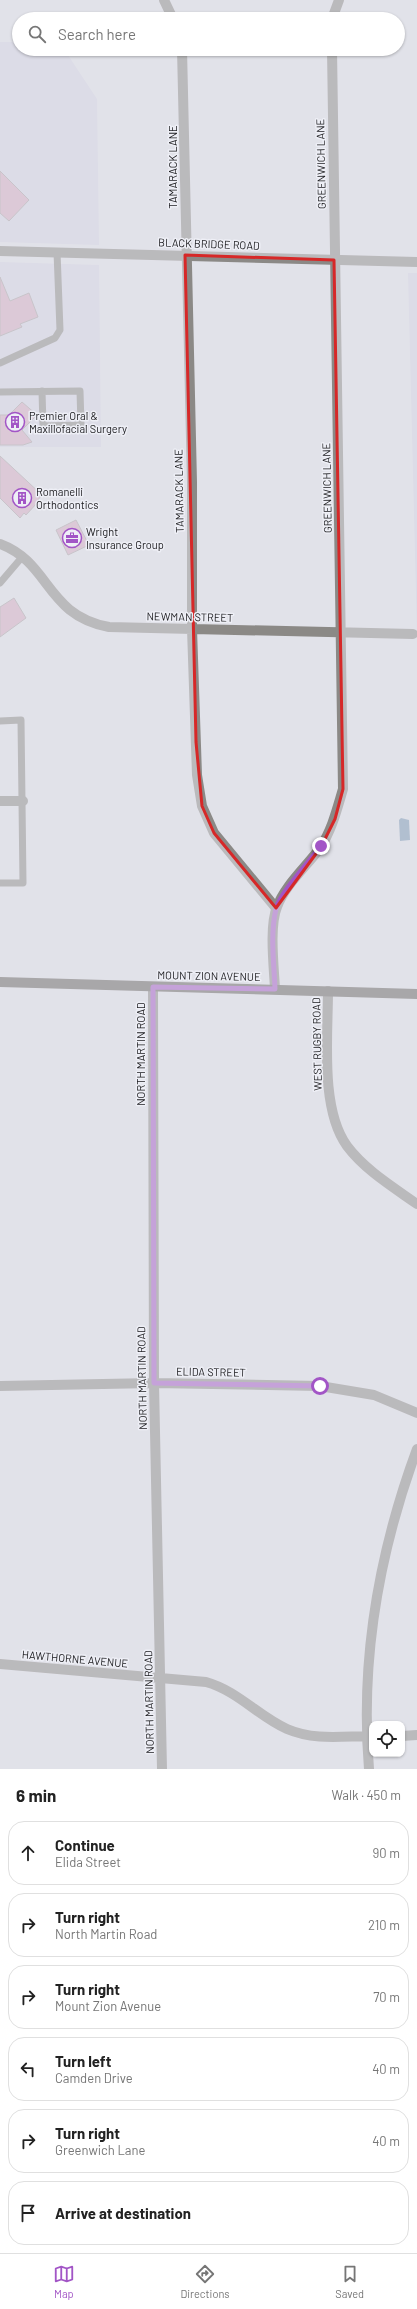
<!DOCTYPE html>
<meta charset="utf-8">
<style>
:root{--surface:#fff;--page:#f2f2f2;--text:#222;--muted:#767676;--line:#e0e0e0;--accent:#a255c6}
body{margin:0;font-family:Barlow,sans-serif;background:var(--page);color:var(--text)}
.controls{position:absolute;right:12px;bottom:12px;display:grid;overflow:hidden;border-radius:8px;box-shadow:0 1px 3px #0004}
.controls button{width:36px;height:36px;display:grid;place-items:center;padding:0;border:0;border-bottom:1px solid var(--line);background:var(--surface);color:var(--text);font:20px sans-serif}
.stop{position:absolute;width:12px;height:12px;margin:-9px;border:3px solid #a255c6;border-radius:50%;background:#fff}
.stop.end{background:#a255c6;border-color:#fff;box-shadow:0 1px 4px #0008}
.list{margin:0;padding:0;list-style:none}
h2{display:flex;justify-content:space-between;align-items:center;height:52px;margin:0;padding:0 16px;font-size:17px}
h2 small{font-size:13px;font-weight:400;color:var(--muted)}
.list li{display:grid;grid-template-columns:26px 1fr auto;gap:12px;align-items:center;box-sizing:border-box;height:64px;margin:0 8px 8px;padding:0 8px;border:1px solid var(--line);border-radius:16px}
.list b{display:block;font-size:15px;white-space:nowrap}
.list p{margin:0;font-size:13px;white-space:nowrap;color:var(--muted)}
.list em{font-size:13px;font-style:normal;color:var(--muted)}
.icon{flex:none;width:22px;height:22px;fill:none;stroke:currentColor;stroke-width:2;stroke-linecap:round;stroke-linejoin:round}
.map{position:relative;flex:none;width:417px;height:1769px;overflow:hidden}
.search{position:absolute;background:var(--surface);box-shadow:0 1px 3px #0004;left:12px;right:12px;top:12px;height:44px;display:flex;align-items:center;gap:10px;box-sizing:border-box;padding:0 14px;border-radius:22px;color:var(--muted);font-size:15px}
.sheet{height:484px;background:var(--surface)}
nav{display:flex;justify-content:space-around;align-items:center;box-sizing:border-box;height:56px;border-top:1px solid var(--line);background:var(--surface);font-size:11px;color:var(--muted)}
nav a{display:grid;justify-items:center;gap:2px}
nav .on{color:var(--accent)}
.map>svg:first-child{display:block}
.built{fill:#d5d5e4}
.water{fill:#7795b2}
.building{fill:#d5acc1;stroke:#a8a1a4}
.lines{fill:none;stroke-linecap:round;stroke-linejoin:round}
.service{stroke:#8b8986;stroke-width:7}
.minor{stroke:#8b8986;stroke-width:10}
.tertiary{stroke:#8b8986;stroke-width:10}
.secondary{stroke:#625f5b;stroke-width:10}
.route{stroke:#a255c6;stroke-width:5}
.marked{fill:none;stroke:#d62828;stroke-width:3;stroke-linejoin:round}
.labels{text-anchor:middle;stroke-width:3;stroke-linejoin:round;paint-order:stroke}
.street-label{font-size:11px;fill:#1b1b1e;stroke:#eeeff6}
.poi-label{font-size:11px;fill:#1b1b1e;stroke:#eeeff6;text-anchor:start}
</style>
<div class="map">
<svg width="417" height="1769" viewBox="0 0 417 1769">
<rect width="100%" height="100%" fill="#e1e2e9"/>
<path class="built" d="M0,42H19V49H64L97,99L99,245L0,242Z
M0,262L99,265L101,447H0Z
M408,273H417V633Z"/>
<path class="water" d="M401,818L409,820L410,840L400,841L399,820Z"/>
<path class="building" d="M0,171L29,200L9,221L0,213Z
M0,277L10,301L29,293L38,317L20,324L22,327L0,336Z
M22,402L37,415L22,430L32,442L23,445H0V415H9Z
M0,456L42,495L37,501L38,502L26,515L24,513L20,518L0,498Z
M76,520L89,545L68,555L56,530Z
M14,598L26,618L0,637V607Z"/>
<g class="lines">
<path class="service" d="M0,363L55,338L60,330L57,252
M0,392L80,391L81,425L43,426L42,391
M0,583L23,556
M0,721L21,720L23,883H0"/>
<path class="minor" d="M164,0L173,19
M332,19L339,0
M182,49L192,482V629L197,775L202,806L214,833L276,908
M0,544C51,563 45,615 109,627L413,634
M0,801H23
M153,987L154,1383L162,1769
M275,989C274,968 269,926 277,907C285,885 306,867 320,848C332,830 337,809 343,789L332,49
M328,991C328,1036 320,1109 347,1146C365,1170 393,1187 417,1204
M0,1386L154,1383L320,1386L374,1395L417,1413
M0,1664L206,1682C238,1691 258,1716 287,1729C315,1741 343,1736 372,1736
M402,1736L417,1735
M369,1769C360,1660 379,1552 417,1449"/>
<path class="tertiary" d="M0,251L417,262"/>
<path class="secondary" d="M0,982L417,994"/>
</g>
<g class="lines">
<path class="route" d="M320,1386L154,1383L153,987L275,989C274,963 270,934 276,909C280,893 310,861 321,846"/>
</g>
<path d="M0 0H417V1769H0ZM185,255L334,260L343,789L335,819L321,847L276,908L214,833L202,806L196,742Z" fill="#e1e2e9" fill-opacity=".55" fill-rule="evenodd"/>
<path class="marked" d="M185,255L334,260L343,789L335,819L321,847L276,908L214,833L202,806L196,742Z"/>
<defs>
<symbol id="building-ring" viewBox="-11 -11 22 22"><circle r="9.5" fill="#eeeff6" stroke="#a255c6" stroke-width="1.5"/><path d="M-4-6H4V6H1V3H-1V6H-4ZM-2.5-4.3h1.7v1.8h-1.7ZM.8-4.3h1.7v1.8H.8ZM-2.5-1h1.7V.8h-1.7ZM.8-1h1.7V.8H.8Z" fill="#a255c6"/></symbol>
<symbol id="office-ring" viewBox="-11 -11 22 22"><circle r="9.5" fill="#eeeff6" stroke="#a255c6" stroke-width="1.5"/><path d="M-6-3h4V-5.5h4V-3h4V5H-6ZM-1-4.5V-3h2v-1.5ZM-6 0V1H6V0Z" fill="#a255c6"/></symbol>
</defs>
<g fill-rule="evenodd">
<use href="#building-ring" x="4" y="411" width="22" height="22"/>
<use href="#building-ring" x="11" y="487" width="22" height="22"/>
<use href="#office-ring" x="61" y="527" width="22" height="22"/>
</g>
<g class="labels">
<g class="street-label">
<text transform="translate(321 164) rotate(-91)" y="4">GREENWICH LANE</text>
<text transform="translate(173 167) rotate(-90)" y="4">TAMARACK LANE</text>
<text transform="translate(209 244) rotate(2)" y="4">BLACK BRIDGE ROAD</text>
<text transform="translate(327 488) rotate(-91)" y="4">GREENWICH LANE</text>
<text transform="translate(179 491) rotate(-91)" y="4">TAMARACK LANE</text>
<text transform="translate(190 617) rotate(1)" y="4">NEWMAN STREET</text>
<text transform="translate(209 976) rotate(1)" y="4">MOUNT ZION AVENUE</text>
<text transform="translate(317 1044) rotate(-91)" y="4">WEST RUGBY ROAD</text>
<text transform="translate(141 1054) rotate(-90)" y="4">NORTH MARTIN ROAD</text>
<text transform="translate(211 1372) rotate(1)" y="4">ELIDA STREET</text>
<text transform="translate(142 1378) rotate(-91)" y="4">NORTH MARTIN ROAD</text>
<text transform="translate(75 1659) rotate(5)" y="4">HAWTHORNE AVENUE</text>
<text transform="translate(149 1702) rotate(-91)" y="4">NORTH MARTIN ROAD</text>
</g>
<g class="poi-label">
<text x="29" y="420">Premier Oral &amp;<tspan x="29" dy="13">Maxillofacial Surgery</tspan></text>
<text x="36" y="496">Romanelli<tspan x="36" dy="13">Orthodontics</tspan></text>
<text x="86" y="536">Wright<tspan x="86" dy="13">Insurance Group</tspan></text>
</g>
</g>
</svg>
<div class="controls">
<button><svg class="icon" aria-label="locate" viewBox="0 0 24 24"><circle cx="12" cy="12" r="6"/><path d="M12 2v4M12 18v4M2 12h4M18 12h4"/></svg></button>
</div>
<div class="stop" style="left:320px;top:1386px"></div>
<div class="stop end" style="left:321px;top:846px"></div>
<div class="search"><svg class="icon" aria-label="search" viewBox="0 0 24 24"><circle cx="10" cy="10" r="6"/><path d="M15 15l6 6"/></svg>Search here</div>
</div>
<section class="sheet">
<h2>6 min<small>Walk · 450 m</small></h2>
<ul class="list">
<li><svg class="icon" aria-label="ahead" viewBox="0 0 24 24"><path d="M12 20V5M6 11l6-6 6 6"/></svg><div><b>Continue</b><p>Elida Street</p></div><em>90 m</em></li>
<li><svg class="icon" aria-label="right" viewBox="0 0 24 24"><path d="M7 20v-9h11M14 6l5 5-5 5"/></svg><div><b>Turn right</b><p>North Martin Road</p></div><em>210 m</em></li>
<li><svg class="icon" aria-label="right" viewBox="0 0 24 24"><path d="M7 20v-9h11M14 6l5 5-5 5"/></svg><div><b>Turn right</b><p>Mount Zion Avenue</p></div><em>70 m</em></li>
<li><svg class="icon" aria-label="left" viewBox="0 0 24 24"><path d="M17 20v-9H6M10 6l-5 5 5 5"/></svg><div><b>Turn left</b><p>Camden Drive</p></div><em>40 m</em></li>
<li><svg class="icon" aria-label="right" viewBox="0 0 24 24"><path d="M7 20v-9h11M14 6l5 5-5 5"/></svg><div><b>Turn right</b><p>Greenwich Lane</p></div><em>40 m</em></li>
<li><svg class="icon" aria-label="arrive" viewBox="0 0 24 24"><path d="M6 21V4h12l-3 4 3 4H6"/></svg><div><b>Arrive at destination</b></div></li>
</ul>
</section>
<nav>
<a class="on"><svg class="icon" aria-label="map" viewBox="0 0 24 24"><path d="M3 6l6-2 6 2 6-2v14l-6 2-6-2-6 2zM9 4v14M15 6v14"/></svg>Map</a>
<a><svg class="icon" aria-label="directions" viewBox="0 0 24 24"><path d="M12 3l9 9-9 9-9-9zM9 14v-3h6M13 9l2 2-2 2"/></svg>Directions</a>
<a><svg class="icon" aria-label="saved" viewBox="0 0 24 24"><path d="M7 4h10v16l-5-4-5 4z"/></svg>Saved</a>
</nav>
